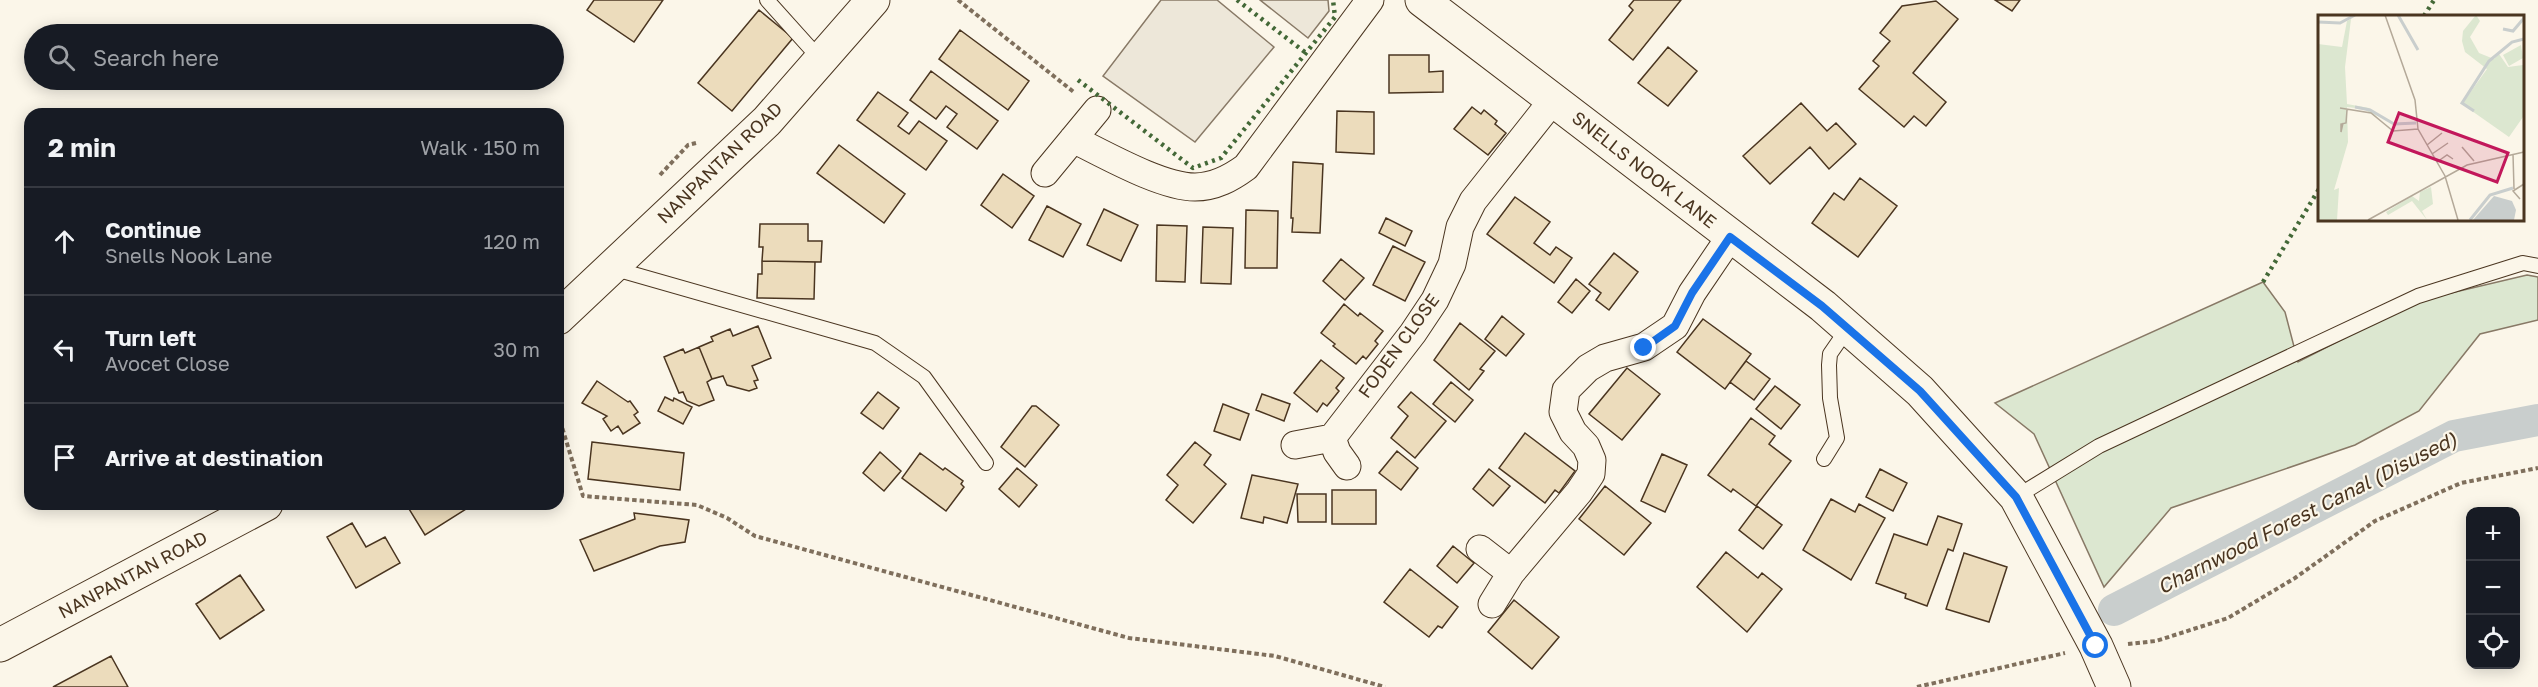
<!DOCTYPE html>
<meta charset="utf-8">
<style>
:root{--surface:#171b24;--page:#242831;--text:#f1f3f6;--muted:#9ea1a6;--line:#363941}
body{margin:0;font-family:"Golos Text",sans-serif;background:var(--page);color:var(--text)}
.controls{position:absolute;right:18px;bottom:18px;display:grid;overflow:hidden;border-radius:12px;box-shadow:0 3px 15px #0003}
.controls button{width:54px;height:54px;display:grid;place-items:center;padding:0;border:0;border-bottom:2px solid var(--line);background:var(--surface);color:var(--text);font:30px sans-serif}
.stop{position:absolute;width:18px;height:18px;margin:-14px;border:4px solid #1a73e8;border-radius:50%;background:#fff}
.stop.end{background:#1a73e8;border-color:#fff;box-shadow:0 2px 6px #0008}
.list{margin:0;padding:0;list-style:none}
h2{display:flex;justify-content:space-between;align-items:center;height:78px;margin:0;padding:0 24px;font-size:26px}
h2 small{font-size:20px;font-weight:400;color:var(--muted)}
.list li{display:grid;grid-template-columns:39px 1fr auto;gap:18px;align-items:center;box-sizing:border-box;height:108px;padding:0 24px;border-top:2px solid var(--line)}
.list b{display:block;font-size:22px;white-space:nowrap}
.list p{margin:0;font-size:20px;white-space:nowrap;color:var(--muted)}
.list em{font-size:20px;font-style:normal;color:var(--muted)}
.icon{flex:none;width:33px;height:33px;fill:none;stroke:currentColor;stroke-width:2;stroke-linecap:round;stroke-linejoin:round}
.map{position:relative;flex:none;width:2538px;height:687px;overflow:hidden}
.search{position:absolute;background:var(--surface);box-shadow:0 3px 15px #0003;left:24px;top:24px;width:540px;height:66px;display:flex;align-items:center;gap:15px;box-sizing:border-box;padding:0 21px;border-radius:33px;color:var(--muted);font-size:22px}
.panel{position:absolute;background:var(--surface);box-shadow:0 3px 15px #0003;left:24px;top:108px;width:540px;height:402px;border-radius:18px}
.map>svg:first-child{display:block}
.green{fill:#dce7d0;stroke:#887966;stroke-width:1.5}
.parking{fill:#ede7d9;stroke:#887966;stroke-width:1.5}
.lines{fill:none;stroke-linecap:round;stroke-linejoin:round}
.canal{stroke:#c9cecd;stroke-width:32}
.building{fill:#ecdcbc;stroke:#4a3520;stroke-width:1.5}
.lane-casing{stroke:#4a3520;stroke-width:16}
.street-casing{stroke:#4a3520;stroke-width:29}
.secondary-casing{stroke:#4a3520;stroke-width:35}
.path{stroke:#7f6f5c;stroke-width:4;stroke-dasharray:4.5 3;stroke-linecap:butt}
.lane{stroke:#fbf6e9;stroke-width:14}
.street{stroke:#fbf6e9;stroke-width:27}
.secondary{stroke:#fbf6e9;stroke-width:33}
.hedge{stroke:#436837;stroke-width:4.5;stroke-dasharray:3 4.5;stroke-linecap:butt}
.route{stroke:#1a73e8;stroke-width:8}
.labels{text-anchor:middle;stroke-width:4.5;stroke-linejoin:round;paint-order:stroke}
.street-label{font-size:18px;fill:#4a3520;stroke:#fbf6e9}
.water-label{font-size:20px;font-style:italic;fill:#4a3520;stroke:#fbf6e9}
.inset-river{fill:none;stroke:#c9cecd;stroke-width:3}
.inset-road{fill:none;stroke:#b4a999;stroke-width:1.5}
.view{fill:#c2185b;fill-opacity:0.15;stroke:#c2185b;stroke-width:3}
.inset-edge{fill:none;stroke:#4a3520;stroke-width:3}
</style>
<div class="map">
<svg width="2538" height="687" viewBox="0 0 2538 687">
<rect width="100%" height="100%" fill="#fbf6e9"/>
<path class="green" d="M2527,275L2538,277V320L2480,334L2419,411L2355,445L2171,508L2104,587L2034,434L1995,403L2263,282L2285,312L2298,362L2417,301Z"/>
<path class="parking" d="M1161,0H1217L1274,47L1195,142L1103,76Z
M1260,0H1328L1329,11L1308,38Z"/>
<g class="lines">
<path class="canal" d="M2114,610L2454,436L2538,420"/>
</g>
<path class="building" d="M594,0H663L634,42L587,10Z
M1634,0H1681L1633,60L1609,40L1633,10L1629,6Z
M1995,0H2020L2012,11Z
M1936,1L1958,19L1913,73L1946,102L1926,126L1914,116L1904,127L1859,89L1879,66L1873,61L1890,41L1880,33L1902,6Z
M759,10L793,38L732,111L698,83Z
M960,30L1029,81L1008,110L939,59Z
M1668,47L1697,71L1668,106L1638,83Z
M1389,55H1429V72L1443,71V92L1389,93Z
M931,71L998,121L977,149L947,127L957,114L946,106L936,119L910,100Z
M878,92L908,113L898,126L909,134L919,121L947,141L926,170L857,120Z
M1801,103L1827,131L1836,123L1856,144L1829,169L1810,147L1770,184L1743,156Z
M1472,107L1481,114L1484,110L1497,121L1495,124L1506,133L1488,155L1454,129Z
M1337,111L1374,112V154L1336,152Z
M839,145L905,194L884,223L817,173Z
M1293,162L1323,164L1320,233L1292,232L1293,218H1291Z
M1003,174L1034,196L1012,228L981,205Z
M1860,178L1897,206L1858,257L1812,223L1834,193L1844,200Z
M1515,197L1550,222L1534,243L1550,255L1556,247L1572,258L1554,283L1487,234Z
M1047,206L1081,224L1063,257L1029,240Z
M1104,209L1138,225L1121,261L1087,245Z
M1246,210L1278,211L1277,268H1245Z
M1386,218L1412,231L1405,246L1379,233Z
M760,224H808V241H822L821,262L762,261L763,247H759Z
M1157,225L1187,226L1185,282L1156,281Z
M1203,227L1233,228L1231,284L1201,283Z
M1393,246L1425,262L1405,301L1373,285Z
M1614,253L1638,272L1609,310L1596,300L1601,293L1589,284Z
M1341,259L1364,278L1345,300L1323,281Z
M762,261L815,262L814,299L757,298L758,274H762Z
M1576,279L1590,291L1572,313L1558,302Z
M1344,304L1358,316L1360,313L1383,331L1375,341L1378,344L1366,359L1363,356L1356,364L1333,346L1335,344L1321,333Z
M1502,316L1524,334L1506,356L1485,339Z
M1703,319L1751,354L1725,389L1677,352Z
M1460,323L1495,351L1480,369L1484,371L1469,390L1434,360Z
M758,326L771,358L752,366L758,380L754,381L757,388L749,391L727,385L723,376L712,379L699,347L713,341L711,337L730,329L733,336Z
M699,347L712,379L707,382L714,400L699,406L687,401L683,392L679,393L664,357L683,349L685,353Z
M1321,360L1344,378L1336,388L1339,391L1327,406L1323,403L1317,412L1294,393Z
M1746,361L1770,379L1754,400L1730,382Z
M1627,368L1660,394L1622,440L1589,414Z
M597,381L628,402L630,401L638,412L634,415L640,423L623,434L618,426L611,431L603,419L607,416L582,403Z
M1451,382L1473,400L1455,422L1433,404Z
M1775,386L1800,405L1781,429L1756,409Z
M878,392L899,408L883,429L861,413Z
M1411,392L1446,421L1415,458L1391,438L1408,416L1398,407Z
M1262,394L1290,404L1284,421L1256,410Z
M665,397L673,401L674,398L692,407L683,424L658,411Z
M1223,404L1249,414L1240,440L1214,431Z
M1032,406H1036L1059,425L1025,467L1001,447Z
M1751,418L1775,436L1769,444L1791,461L1756,506L1733,489L1731,492L1708,475Z
M1525,433L1575,471L1559,493L1555,490L1545,503L1499,468Z
M592,442L684,453L680,490L588,479Z
M1195,442L1211,455L1204,465L1226,484L1193,523L1166,500L1178,485L1167,475Z
M1397,451L1418,468L1401,490L1379,473Z
M880,452L901,471L884,491L863,473Z
M920,453L943,470L945,468L963,481L961,484L964,487L946,511L902,478Z
M1662,454L1687,465L1665,512L1641,501Z
M1017,468L1037,485L1019,507L999,489Z
M1489,469L1510,486L1493,506L1473,489Z
M1880,469L1907,483L1893,511L1866,497Z
M1252,475L1298,484L1287,523L1264,517L1263,523L1241,518Z
M1605,486L1651,523L1624,555L1579,519Z
M1332,490H1376V524H1332Z
M1297,494H1326V522H1298Z
M1831,499L1855,512L1859,504L1885,518L1851,580L1803,550Z
M406,504H474L425,535Z
M1757,506L1782,525L1763,549L1739,530Z
M634,513L689,520L685,542L660,546L594,571L580,540L635,519Z
M1938,516L1962,524L1953,551L1948,549L1927,606L1905,598L1906,594L1876,583L1894,534L1927,545Z
M352,523L366,547L385,537L400,563L356,588L327,537Z
M1453,546L1474,563L1457,583L1437,566Z
M1726,552L1758,578L1762,573L1782,589L1747,632L1697,587Z
M1964,553L2007,567L1989,622L1946,609Z
M1410,569L1458,607L1442,628L1438,626L1429,637L1384,602Z
M240,575L264,610L220,639L196,604Z
M1514,600L1559,637L1532,669L1488,632Z
M111,656L128,687H53Z"/>
<g class="lines">
<defs>
<path id="lane" d="M767,0L820,59
M612,268L875,343L924,377L986,463
M1824,459L1837,438L1830,398L1829,365L1830,354L1848,328
M2016,497L2099,446L2418,296L2523,263L2538,266"/>
<path id="street" d="M1073,139C1104,154 1161,187 1195,187C1215,187 1231,178 1246,167L1370,0
M1045,173L1097,110
M1332,438L1337,452L1347,466
M1295,445L1332,438L1413,333L1435,300L1452,264L1460,227L1473,201L1553,100
M1480,549L1511,573
M1492,604L1511,573L1579,492L1591,474L1592,460L1586,446L1573,432L1563,412L1566,390L1588,368L1605,358L1644,347L1675,326L1692,293L1730,237"/>
<path id="secondary" d="M1422,0L1823,306L1920,391L2016,497L2096,646L2114,687
M558,318L767,121L873,0
M0,645L266,504"/>
</defs>
<use href="#lane" class="lane-casing"/>
<use href="#street" class="street-casing"/>
<use href="#secondary" class="secondary-casing"/>
<path class="path" d="M958,0L1075,93
M660,175L688,145L696,143
M558,414L583,496L697,505L727,518L755,536L1129,638L1275,656L1385,687
M2128,644L2156,641L2228,618L2295,578L2375,521L2461,483L2538,468
M1917,687L2065,653"/>
<use href="#lane" class="lane"/>
<use href="#street" class="street"/>
<use href="#secondary" class="secondary"/>
<path class="hedge" d="M1237,0L1306,53
M2424,16L2434,0
M1078,80L1193,168L1221,158L1335,17L1333,0
M2263,282L2319,189"/>
</g>
<g class="lines">
<path class="route" d="M1644,348L1675,326L1692,293L1730,237L1822,306L1920,391L2016,497L2096,646"/>
</g>
<g class="labels">
<g class="street-label">
<text transform="translate(720 163) rotate(-44)" y="6">NANPANTAN ROAD</text>
<text transform="translate(1644 170) rotate(38)" y="6">SNELLS NOOK LANE</text>
<text transform="translate(1399 346) rotate(-54)" y="6">FODEN CLOSE</text>
<text transform="translate(133 575) rotate(-28)" y="6">NANPANTAN ROAD</text>
</g>
<g class="water-label">
<text transform="translate(2307 513) rotate(-27)" y="7">Charnwood Forest Canal (Disused)</text>
</g>
</g>
<g transform="translate(2318 15)">
<rect width="206" height="206" fill="#fbf6e9"/>
<path d="M158,0L162,6L152,22L161,38L176,44L181,39L190,52L205,50V102L191,122L144,89L169,54L147,37L144,26L145,16ZM33,4L27,52L29,89L51,93L60,103L46,94L29,92L30,127L16,175L21,173L19,205H0V29L24,32L29,6ZM203,30L205,43L191,51L185,40ZM113,172L115,189L104,196L109,205L94,186L70,200L68,197L94,181L101,186L102,177Z" fill="#dce7d0"/>
<path d="M176,181L194,186L198,195L196,205H155Z" fill="#c9cecd"/>
<path class="inset-river" d="M80,0L100,35M0,7L22,8L37,0M185,14L195,16L206,3M37,92L52,95L76,109L98,108M156,96L144,88L171,46L194,27L206,24M152,205L172,180L195,173"/>
<path class="inset-road" d="M67,0L97,85L100,114L127,161L140,205M22,93L53,98L75,116L100,114M25,108L23,117V109L28,108L29,95M109,130L124,118M144,132L156,146M114,139L130,128M195,139L196,174M119,147L129,140L135,144M202,184L195,176L206,169M50,205L149,150L206,137"/>
<path class="view" d="M81,98L190,138L179,167L70,127Z"/>
<rect width="206" height="206" class="inset-edge"/>
</g>
</svg>
<div class="controls">
<button>+</button>
<button>−</button>
<button><svg class="icon" aria-label="locate" viewBox="0 0 24 24"><circle cx="12" cy="12" r="6"/><path d="M12 2v4M12 18v4M2 12h4M18 12h4"/></svg></button>
</div>
<div class="stop" style="left:2096px;top:646px"></div>
<div class="stop end" style="left:1644px;top:348px"></div>
<div class="search"><svg class="icon" aria-label="search" viewBox="0 0 24 24"><circle cx="10" cy="10" r="6"/><path d="M15 15l6 6"/></svg>Search here</div>
<section class="panel">
<h2>2 min<small>Walk · 150 m</small></h2>
<ul class="list">
<li><svg class="icon" aria-label="ahead" viewBox="0 0 24 24"><path d="M12 20V5M6 11l6-6 6 6"/></svg><div><b>Continue</b><p>Snells Nook Lane</p></div><em>120 m</em></li>
<li><svg class="icon" aria-label="left" viewBox="0 0 24 24"><path d="M17 20v-9H6M10 6l-5 5 5 5"/></svg><div><b>Turn left</b><p>Avocet Close</p></div><em>30 m</em></li>
<li><svg class="icon" aria-label="arrive" viewBox="0 0 24 24"><path d="M6 21V4h12l-3 4 3 4H6"/></svg><div><b>Arrive at destination</b></div></li>
</ul>
</section>
</div>
